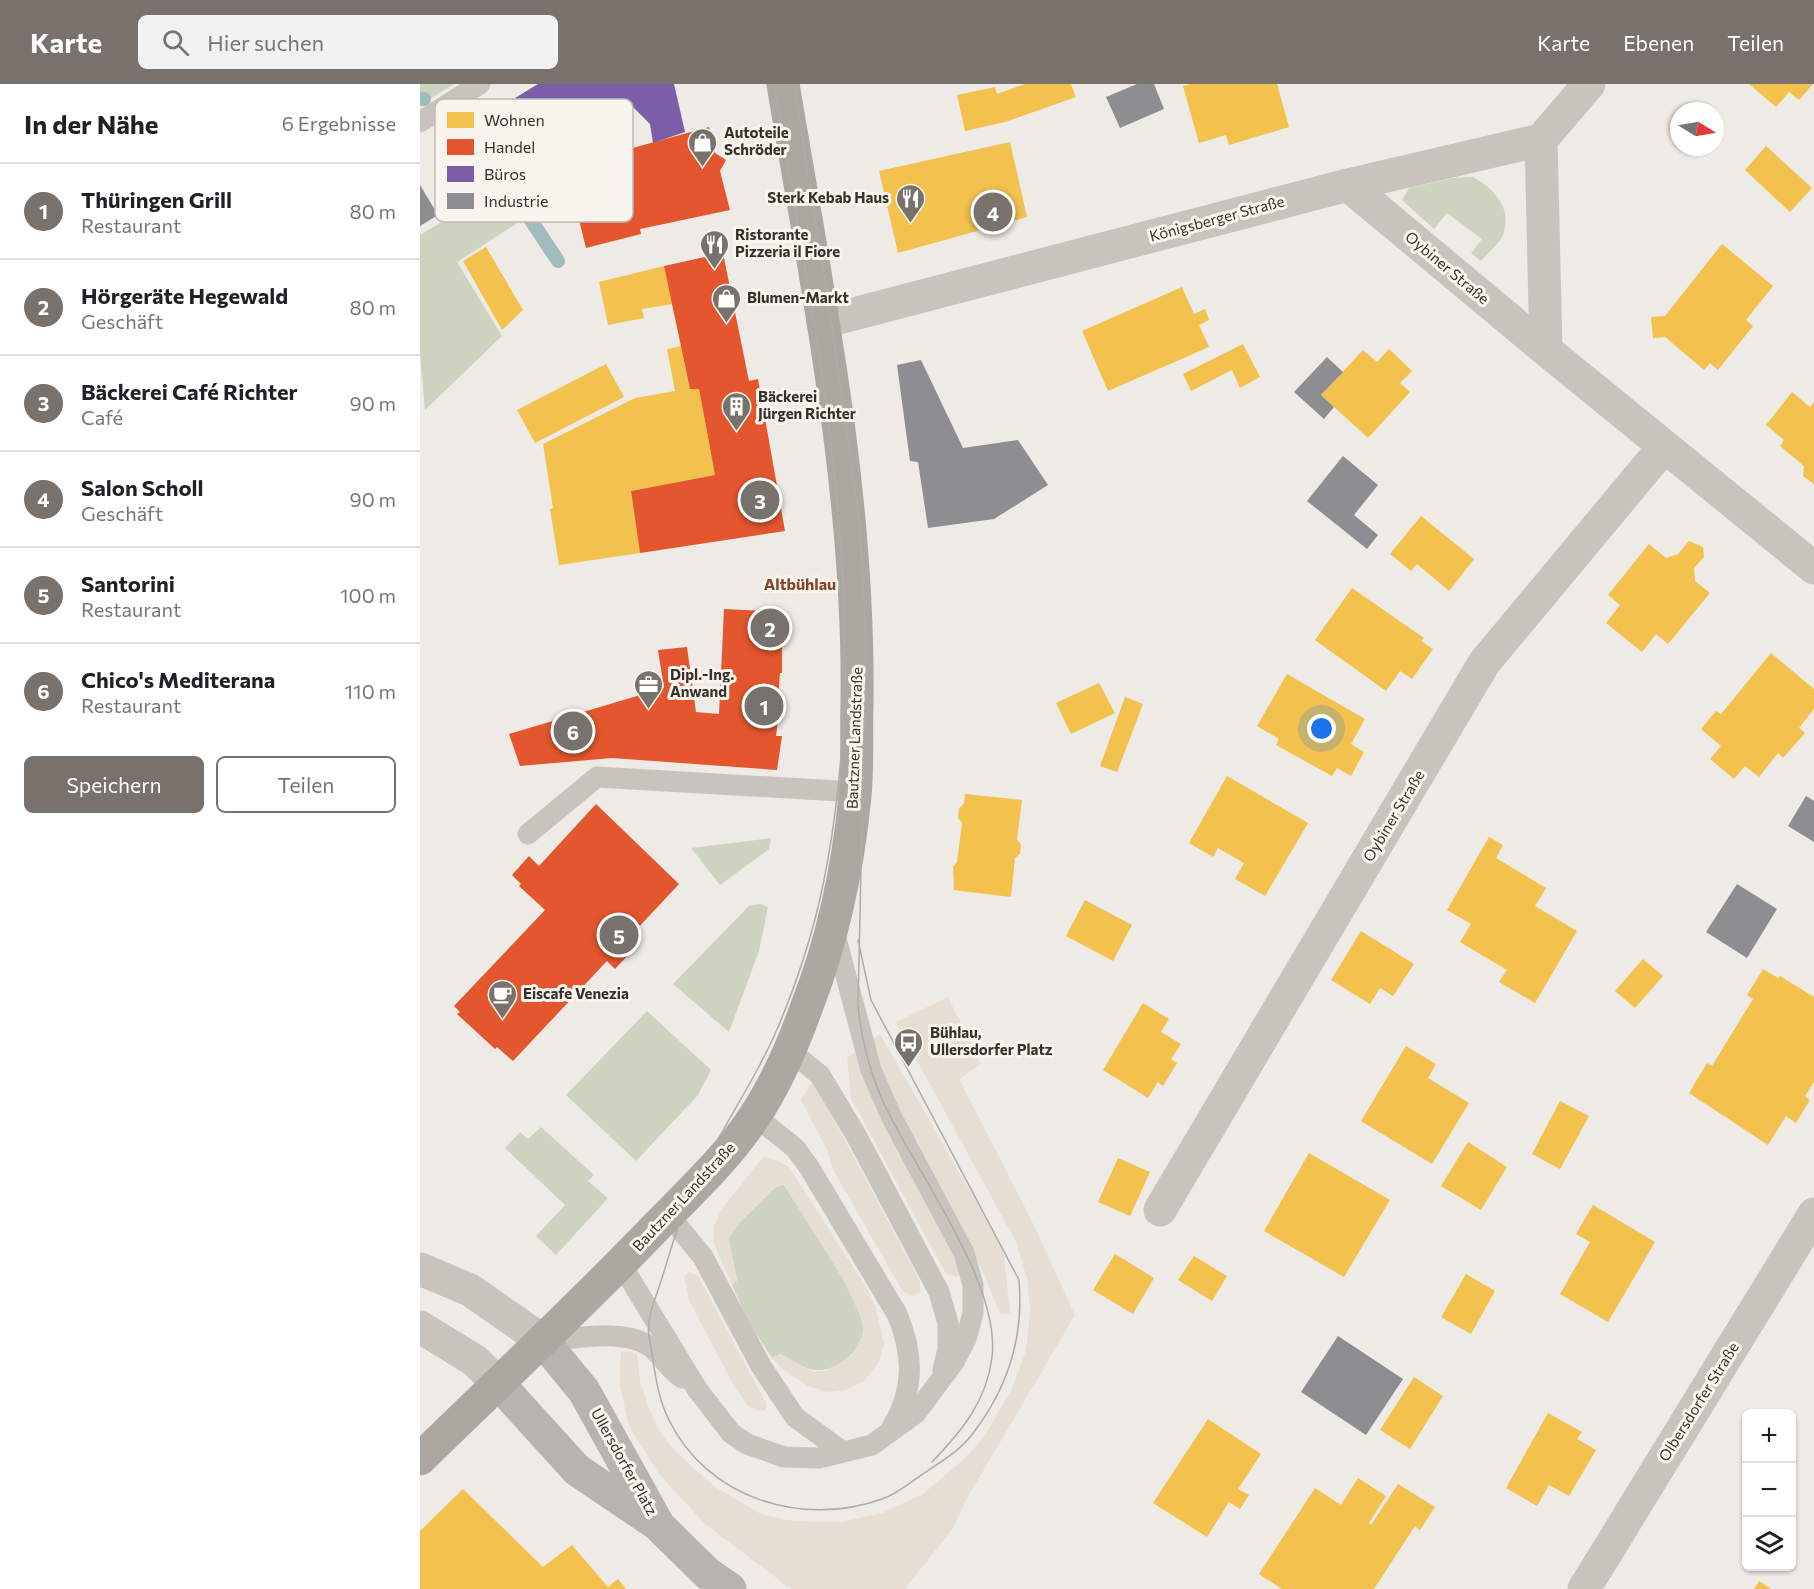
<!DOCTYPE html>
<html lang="de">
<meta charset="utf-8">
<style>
:root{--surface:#fff;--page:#f2f2f2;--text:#202124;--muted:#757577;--line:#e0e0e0;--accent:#78716c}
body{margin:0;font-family:Commissioner,sans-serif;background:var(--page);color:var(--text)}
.controls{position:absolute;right:18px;bottom:18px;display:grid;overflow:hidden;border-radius:9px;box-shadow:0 2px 4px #0004}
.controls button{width:54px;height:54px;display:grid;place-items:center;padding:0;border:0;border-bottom:2px solid var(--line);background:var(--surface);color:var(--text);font:30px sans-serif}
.compass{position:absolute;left:1250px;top:18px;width:54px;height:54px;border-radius:50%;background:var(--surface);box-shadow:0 2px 4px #0004;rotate:101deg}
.you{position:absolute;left:902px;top:645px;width:21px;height:21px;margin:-15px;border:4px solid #fff;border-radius:50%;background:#1a73e8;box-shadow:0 0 0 9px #1a73e833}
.badge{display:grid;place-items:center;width:39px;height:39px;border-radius:50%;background:var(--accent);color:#fff;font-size:20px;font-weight:700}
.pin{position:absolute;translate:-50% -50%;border:3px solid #fff;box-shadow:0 2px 6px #0006}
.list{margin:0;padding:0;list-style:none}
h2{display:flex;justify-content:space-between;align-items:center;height:78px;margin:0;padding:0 24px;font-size:26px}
h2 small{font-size:20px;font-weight:400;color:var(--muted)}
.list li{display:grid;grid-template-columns:39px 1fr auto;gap:18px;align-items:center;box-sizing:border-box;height:96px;padding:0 24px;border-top:2px solid var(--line)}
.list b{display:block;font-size:22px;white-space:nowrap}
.list p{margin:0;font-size:20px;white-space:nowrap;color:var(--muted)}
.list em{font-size:20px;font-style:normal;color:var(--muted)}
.actions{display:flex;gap:12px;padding:18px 24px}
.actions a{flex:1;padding:14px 0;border:2px solid var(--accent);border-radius:9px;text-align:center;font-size:21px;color:var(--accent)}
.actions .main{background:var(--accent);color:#fff}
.icon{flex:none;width:33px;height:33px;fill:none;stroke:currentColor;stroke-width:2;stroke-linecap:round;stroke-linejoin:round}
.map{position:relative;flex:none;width:1394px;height:1505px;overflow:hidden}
header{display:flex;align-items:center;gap:36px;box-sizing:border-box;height:84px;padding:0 30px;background:var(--accent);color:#fff}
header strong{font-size:28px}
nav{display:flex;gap:33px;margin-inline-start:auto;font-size:21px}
.search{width:420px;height:54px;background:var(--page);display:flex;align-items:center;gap:15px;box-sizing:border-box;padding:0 21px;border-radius:9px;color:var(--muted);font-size:22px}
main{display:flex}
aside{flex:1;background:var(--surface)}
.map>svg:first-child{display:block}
.green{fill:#ced3c0}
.plaza{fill:#e7ded3}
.homes{fill:#f2c14e}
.shops{fill:#e4572e}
.offices{fill:#7b5ea7}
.industry{fill:#8d8d92}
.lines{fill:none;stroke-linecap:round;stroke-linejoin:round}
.stream{stroke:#a2bcbe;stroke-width:14}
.service{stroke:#c8c3bd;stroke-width:21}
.minor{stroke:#c8c3bd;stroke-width:33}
.tertiary{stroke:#c8c3bd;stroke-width:33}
.secondary{stroke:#b8b3ae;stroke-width:33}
.primary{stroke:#ada7a2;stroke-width:33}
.tram{stroke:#b0aba7;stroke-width:1.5}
.labels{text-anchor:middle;stroke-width:6;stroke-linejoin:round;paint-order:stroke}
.poi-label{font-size:15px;font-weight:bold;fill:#38302b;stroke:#f9f4ed;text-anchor:start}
.street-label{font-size:15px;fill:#38302b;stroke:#f9f4ed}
.neighbourhood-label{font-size:16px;font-weight:bold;fill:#82432a;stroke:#f9f4ed}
.key{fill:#f9f4ed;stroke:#bfb9b3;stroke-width:1.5}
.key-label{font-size:16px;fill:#38302b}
</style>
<header>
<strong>Karte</strong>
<div class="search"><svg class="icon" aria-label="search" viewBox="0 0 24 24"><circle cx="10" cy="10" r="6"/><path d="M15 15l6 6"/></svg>Hier suchen</div>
<nav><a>Karte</a><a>Ebenen</a><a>Teilen</a></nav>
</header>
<main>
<aside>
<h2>In der Nähe<small>6 Ergebnisse</small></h2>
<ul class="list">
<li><span class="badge">1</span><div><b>Thüringen Grill</b><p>Restaurant</p></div><em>80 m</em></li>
<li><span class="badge">2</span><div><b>Hörgeräte Hegewald</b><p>Geschäft</p></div><em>80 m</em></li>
<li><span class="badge">3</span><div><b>Bäckerei Café Richter</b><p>Café</p></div><em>90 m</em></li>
<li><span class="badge">4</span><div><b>Salon Scholl</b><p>Geschäft</p></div><em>90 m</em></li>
<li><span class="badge">5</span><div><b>Santorini</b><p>Restaurant</p></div><em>100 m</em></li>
<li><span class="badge">6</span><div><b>Chico's Mediterana</b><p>Restaurant</p></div><em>110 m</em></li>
</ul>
<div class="actions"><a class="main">Speichern</a><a>Teilen</a></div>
</aside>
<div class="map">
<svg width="1394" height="1505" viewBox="0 0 1394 1505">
<rect width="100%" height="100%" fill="#eeeae5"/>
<path class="green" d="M0,0H34L0,21Z
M1053,93C1074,104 1093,125 1083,151C1079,160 1068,169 1061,177L1051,169L1062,155L1027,129L1014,145L982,116L989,104L1033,94Z
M74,107L96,140L37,178L82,252L5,326L0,269V151Z
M351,754L349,765L300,801L271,764Z
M340,820L348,823L339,867L309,948L253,900L329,822Z
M227,927L291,986L278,1011L216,1077L146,1011Z
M121,1043L174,1091L168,1097L188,1114L136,1171L116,1152L145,1121L85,1064L100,1048L108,1055Z
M364,1101C381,1128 448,1221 443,1249C441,1261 430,1274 419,1280C396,1293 382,1283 361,1270L352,1274L329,1239L312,1201L317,1196L308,1154L321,1137L356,1103Z"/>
<path class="plaza" d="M528,913L561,980L539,995L611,1135L655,1231L546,1416L533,1444L485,1505H371L285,1440L239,1390L209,1342L200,1302L201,1267L217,1269L220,1297L229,1324L239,1347L257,1369L295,1403L341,1430L367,1436L396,1438H421L462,1429L503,1410L544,1375L563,1354L592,1305L606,1266L610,1229L608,1198L596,1158L476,938Z
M460,950L583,1165L590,1229L580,1230L561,1183L460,996L449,958Z
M438,966L541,1180V1189L537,1193L526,1190L431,1014L427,974Z
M393,997L500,1197V1208L494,1212L483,1208L412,1084L408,1068L381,1016Z
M343,1073L356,1076L369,1083L449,1208L456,1225L464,1260L459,1278L444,1297L425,1306L407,1308L388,1302L364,1286L352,1274L361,1270L394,1288L406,1287L422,1279L433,1269L444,1248L442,1235L423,1195L364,1101L356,1103L321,1137L309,1154L317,1197L312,1201L294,1160V1142L301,1126Z
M269,1188L278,1192L346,1319V1326L339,1327L327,1321L314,1302L269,1216L264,1193Z"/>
<path class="homes" d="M605,0H651L656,13L585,38L545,47L537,11L575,3L577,10Z
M771,0H857L869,43L809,61L806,51L779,59L763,2Z
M1329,0H1393L1379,16L1369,8L1356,23Z
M590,58L607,133L478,169L459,87Z
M1346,62L1392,104L1370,128L1325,86Z
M1302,160L1353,202L1326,236L1333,242L1298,286L1290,279L1284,286L1245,253L1233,254L1231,233L1245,232Z
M66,163L103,226L82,246L43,177Z
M244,182L253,220L222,225L224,234L188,241L179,198Z
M762,203L774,230L785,225L789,236L779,241L789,263L688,307L662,247Z
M823,260L840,293L820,304L812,286L771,307L763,290Z
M261,262L270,305H279L295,391L211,407L220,469L139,481L130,425L133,424L123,360L215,314L255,307L247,265Z
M969,265L992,287L980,299L990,308L948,354L901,311L943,266L957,278Z
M186,280L204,313L115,359L97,326Z
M1372,308L1390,323L1394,318V400L1383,392L1384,382L1360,362L1364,356L1346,341Z
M1001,432L1054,475L1029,507L997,480L991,487L970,470Z
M1269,457L1283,463L1284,473L1274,484L1275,497L1290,509L1248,560L1236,550L1222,568L1186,539L1200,521L1188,511L1229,460L1246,474L1258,470Z
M932,504L1004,554L1001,557L1013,565L992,595L980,587L966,607L895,556Z
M1351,569L1394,605V625L1379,644L1385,649L1363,674L1358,669L1339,693L1325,682L1314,695L1290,675L1301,662L1281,645L1296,627L1301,630Z
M867,590L945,635L931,660L944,668L931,692L917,684L912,692L856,661L859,655L837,642Z
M679,599L695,629L651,650L636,619Z
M705,613L723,620L697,688L680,682Z
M807,692L888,739L845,812L815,795L824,779L798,764L793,773L769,759Z
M545,710L602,716L597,755L601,761L600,770L595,774L591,813L534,806L533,783L537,778L542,739L538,734L539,725L544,719Z
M1069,753L1083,761L1076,774L1126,804L1115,822L1157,847L1115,919L1079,898L1087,886L1040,858L1051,840L1027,826Z
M665,816L712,841L693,877L646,852Z
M941,847L994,880L973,912L960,904L950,920L911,896Z
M1223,875L1243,892L1215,924L1195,907Z
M1343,885L1358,894L1360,892L1394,913V998L1385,1012L1390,1016L1376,1039L1366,1032L1348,1061L1269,1009L1287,979L1292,982L1333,915L1327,911Z
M723,919L749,935L741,948L761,960L751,975L757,979L743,1002L738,998L728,1014L683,986Z
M986,962L1016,980L1008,994L1049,1019L1012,1080L941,1037Z
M1140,1017L1169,1032L1140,1085L1112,1070Z
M1048,1058L1087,1083L1061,1126L1021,1102Z
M889,1069L970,1116L924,1193L844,1147Z
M698,1074L730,1088L710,1132L678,1118Z
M1173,1121L1235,1158L1188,1238L1140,1210L1170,1158L1156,1150Z
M695,1170L734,1194L713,1230L673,1206Z
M774,1172L807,1192L792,1217L758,1196Z
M1046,1190L1075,1207L1051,1250L1021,1233Z
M994,1293L1023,1312L990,1365L960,1346Z
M1128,1329L1162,1348L1157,1355L1176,1366L1149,1412L1129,1401L1117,1422L1086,1404Z
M788,1335L841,1370L818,1405L829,1411L820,1425L809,1418L787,1453L733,1419Z
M938,1394L966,1412L949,1439L951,1441L978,1400L1015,1423L1000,1446L995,1442L954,1505H862L839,1490L895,1404L921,1421Z
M43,1405L123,1483L152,1461L188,1503L198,1495L206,1505H0V1447Z
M1339,1497L1351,1505H1334Z"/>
<path class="shops" d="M289,43L295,69L306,76L300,87L310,126L220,145L221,150L166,164L145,79L197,65L198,68Z
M303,169L329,297L338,295L365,447L220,469L211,407L295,391L279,305H270L244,182Z
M304,525L362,528V589H360L358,616H355L353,635L358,636L356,652H362L357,686L192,674L100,682L89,650L244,604L238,566L267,563L276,628L299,630Z
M176,720L259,800L202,861L211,868L195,885L187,877L93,977L77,963L75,965L37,930L40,928L34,922L125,826L99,802L101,800L92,791L109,772L119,782Z"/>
<path class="offices" d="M118,0H254L265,48L233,59L230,40L207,17L125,65L95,14Z"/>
<path class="industry" d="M717,0H734L744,25L700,44L686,13Z
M0,101L18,131L0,142Z
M907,273L923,288L901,311L914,323L904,335L874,308Z
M501,276L543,364L598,356L628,401L574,435L508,444L498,378L490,377L477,281Z
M923,372L958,401L934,431L958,451L947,465L887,417Z
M1386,712L1394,717V758L1368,742Z
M1317,800L1357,825L1327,874L1286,848Z
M918,1252L983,1295L946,1351L881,1308Z"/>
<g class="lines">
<path class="stream" d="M0,15H4
M49,43L138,177"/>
<path class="service" d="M0,38L60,0
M108,750L177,693L436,708
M370,967L400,991L437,1053L519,1208L528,1239V1265L523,1286
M335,1032L375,1064L389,1083L477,1230C494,1270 495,1307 471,1345
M248,1130L283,1173L341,1282L375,1333L423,1368
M201,1180L277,1305L311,1349L327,1360L364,1373L399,1374L452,1361L496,1329L534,1278L546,1255L553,1229V1201L544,1169L472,1034L451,986L414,847
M123,1257C155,1255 206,1243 232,1264C243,1273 250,1286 262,1294"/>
<path class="minor" d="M928,101L1126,266L1121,56
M403,238L928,101L1121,56L1169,0
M1126,266L1394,484
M740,1126L1064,579L1243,364
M1164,1505L1394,1130"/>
<path class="tertiary" d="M0,1185L50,1206L123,1257
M0,1243L54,1276L78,1299"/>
<path class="secondary" d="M123,1257L164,1307L239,1442L288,1490L310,1505
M78,1299L157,1386L234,1438"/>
<path class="primary" d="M0,1375C79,1298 160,1222 236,1143C270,1108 307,1074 334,1033C357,999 373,961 387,922C413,855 428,784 435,712C438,682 436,650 437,620C440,411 397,205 363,0"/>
<path class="tram" d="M354,0C396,256 455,521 407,780C398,832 381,887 361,936C337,995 298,1048 272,1106C259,1135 251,1166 241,1197C236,1214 226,1234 229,1252C234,1279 236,1311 249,1336C287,1414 382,1444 462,1415C477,1410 489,1399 503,1390C522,1377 540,1367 554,1348C588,1303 604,1252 599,1196L451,916L438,856
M374,0L411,236L440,443L446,556L438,921C441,954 448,982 461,1013C492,1084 581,1197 572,1273C567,1317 541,1348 512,1378"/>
</g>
<defs>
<symbol id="shop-pin" viewBox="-11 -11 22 30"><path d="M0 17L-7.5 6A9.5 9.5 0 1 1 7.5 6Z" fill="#78716c" stroke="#f9f4ed"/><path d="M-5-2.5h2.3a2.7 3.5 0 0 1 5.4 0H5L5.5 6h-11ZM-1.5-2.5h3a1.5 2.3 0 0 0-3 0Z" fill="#fff"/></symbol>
<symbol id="restaurant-pin" viewBox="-11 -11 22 30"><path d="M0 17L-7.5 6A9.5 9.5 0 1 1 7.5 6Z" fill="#78716c" stroke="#f9f4ed"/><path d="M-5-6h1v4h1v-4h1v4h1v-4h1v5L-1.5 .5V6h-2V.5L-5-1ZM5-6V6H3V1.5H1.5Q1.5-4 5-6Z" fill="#fff"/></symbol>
<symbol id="building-pin" viewBox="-11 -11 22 30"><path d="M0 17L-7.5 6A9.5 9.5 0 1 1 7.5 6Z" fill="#78716c" stroke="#f9f4ed"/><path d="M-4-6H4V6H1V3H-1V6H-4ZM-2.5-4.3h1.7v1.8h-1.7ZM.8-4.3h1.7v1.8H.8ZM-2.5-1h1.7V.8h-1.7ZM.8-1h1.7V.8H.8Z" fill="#fff"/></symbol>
<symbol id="office-pin" viewBox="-11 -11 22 30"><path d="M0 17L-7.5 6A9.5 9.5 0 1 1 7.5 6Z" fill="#78716c" stroke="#f9f4ed"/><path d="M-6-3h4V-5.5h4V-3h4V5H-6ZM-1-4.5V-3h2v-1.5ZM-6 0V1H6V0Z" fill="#fff"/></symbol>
<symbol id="cafe-pin" viewBox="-11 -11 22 30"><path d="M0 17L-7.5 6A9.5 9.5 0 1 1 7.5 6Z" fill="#78716c" stroke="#f9f4ed"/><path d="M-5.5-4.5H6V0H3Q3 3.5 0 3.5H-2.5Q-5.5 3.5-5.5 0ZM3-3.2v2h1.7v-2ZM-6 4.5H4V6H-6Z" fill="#fff"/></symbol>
<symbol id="bus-pin" viewBox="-11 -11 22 30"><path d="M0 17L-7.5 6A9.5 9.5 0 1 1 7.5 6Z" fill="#78716c" stroke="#f9f4ed"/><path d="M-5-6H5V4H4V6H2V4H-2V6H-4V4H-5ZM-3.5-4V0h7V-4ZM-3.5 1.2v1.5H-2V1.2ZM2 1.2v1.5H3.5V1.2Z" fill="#fff"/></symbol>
</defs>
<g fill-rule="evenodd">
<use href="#shop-pin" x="266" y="42" width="33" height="45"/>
<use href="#restaurant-pin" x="474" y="98" width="33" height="45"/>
<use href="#restaurant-pin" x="278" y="144" width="33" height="45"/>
<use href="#shop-pin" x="290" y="198" width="33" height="45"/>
<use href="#building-pin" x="300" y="306" width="33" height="45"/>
<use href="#office-pin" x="212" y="584" width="33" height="45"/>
<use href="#cafe-pin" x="66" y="894" width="33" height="45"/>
<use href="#bus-pin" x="472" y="942" width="33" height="45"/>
</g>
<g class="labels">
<g class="poi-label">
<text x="304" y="54">Autoteile<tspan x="304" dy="17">Schröder</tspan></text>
<text x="469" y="119" text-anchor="end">Sterk Kebab Haus</text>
<text x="315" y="156">Ristorante<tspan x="315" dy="17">Pizzeria il Fiore</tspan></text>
<text x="327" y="219">Blumen-Markt</text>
<text x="338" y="318">Bäckerei<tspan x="338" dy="17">Jürgen Richter</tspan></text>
<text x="250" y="596">Dipl.-Ing.<tspan x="250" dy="17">Anwand</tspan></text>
<text x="103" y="915">Eiscafe Venezia</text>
<text x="510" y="954">Bühlau,<tspan x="510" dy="17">Ullersdorfer Platz</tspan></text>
</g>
<g class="street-label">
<text transform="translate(797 135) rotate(-15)" y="5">Königsberger Straße</text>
<text transform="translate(1027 184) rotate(40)" y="5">Oybiner Straße</text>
<text transform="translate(435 654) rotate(-88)" y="5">Bautzner Landstraße</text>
<text transform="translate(974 732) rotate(-59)" y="5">Oybiner Straße</text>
<text transform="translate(264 1113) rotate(-47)" y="5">Bautzner Landstraße</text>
<text transform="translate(1279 1318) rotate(-58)" y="5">Olbersdorfer Straße</text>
<text transform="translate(204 1378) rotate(61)" y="5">Ullersdorfer Platz</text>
</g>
<g class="neighbourhood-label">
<text x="380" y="506">Altbühlau</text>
</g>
</g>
<rect x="15" y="15" width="198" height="123" rx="9" class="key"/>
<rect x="27" y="28" width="27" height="16" fill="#f2c14e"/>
<rect x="27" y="55" width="27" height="16" fill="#e4572e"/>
<rect x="27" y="82" width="27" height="16" fill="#7b5ea7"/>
<rect x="27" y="109" width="27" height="16" fill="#8d8d92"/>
<g class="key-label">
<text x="64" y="42">Wohnen</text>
<text x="64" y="69">Handel</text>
<text x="64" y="96">Büros</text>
<text x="64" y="123">Industrie</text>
</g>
</svg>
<div class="controls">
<button>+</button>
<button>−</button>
<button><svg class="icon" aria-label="layers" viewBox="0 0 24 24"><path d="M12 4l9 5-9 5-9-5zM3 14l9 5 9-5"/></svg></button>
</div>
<svg class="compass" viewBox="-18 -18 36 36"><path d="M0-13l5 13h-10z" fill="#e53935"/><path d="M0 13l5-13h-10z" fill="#757577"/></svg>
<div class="you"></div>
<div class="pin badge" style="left:344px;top:622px">1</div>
<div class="pin badge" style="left:350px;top:544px">2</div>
<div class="pin badge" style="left:340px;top:416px">3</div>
<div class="pin badge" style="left:573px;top:128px">4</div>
<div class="pin badge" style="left:199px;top:851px">5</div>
<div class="pin badge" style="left:153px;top:647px">6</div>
</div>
</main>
